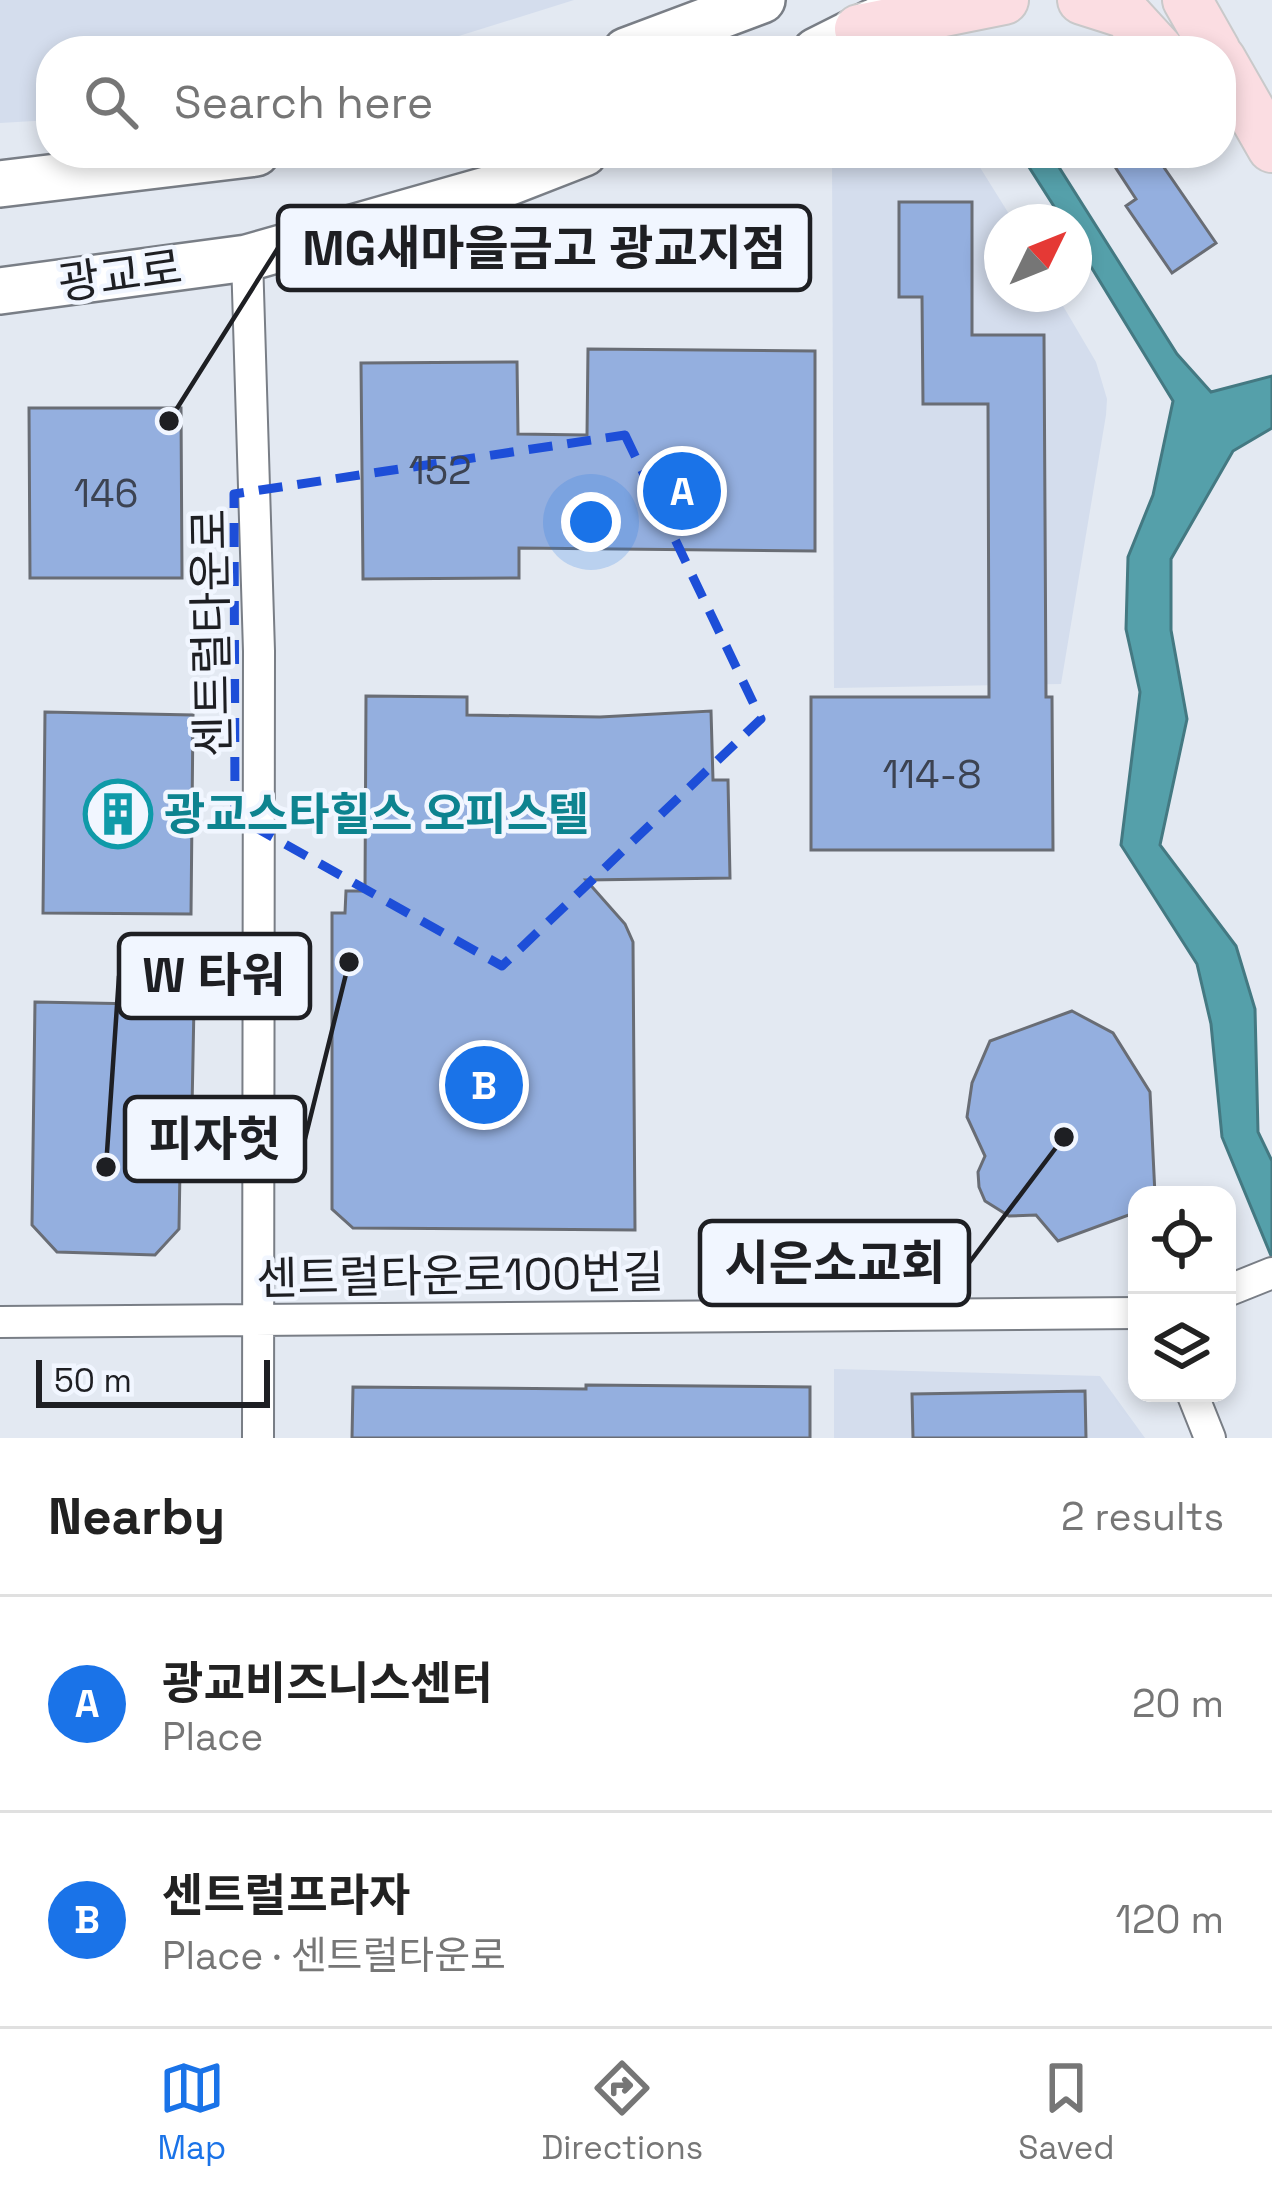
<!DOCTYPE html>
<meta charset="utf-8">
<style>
:root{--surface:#fff;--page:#f2f2f2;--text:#222;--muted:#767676;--line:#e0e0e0;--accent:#1a73e8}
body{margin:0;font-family:"Space Grotesk","Noto Sans KR",sans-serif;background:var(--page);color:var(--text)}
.controls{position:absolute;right:36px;bottom:36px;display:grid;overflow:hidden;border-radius:24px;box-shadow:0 6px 18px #0003}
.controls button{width:108px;height:108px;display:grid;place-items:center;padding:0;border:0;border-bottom:3px solid var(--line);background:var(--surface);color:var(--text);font:60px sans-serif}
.compass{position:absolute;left:984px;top:204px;width:108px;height:108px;border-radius:50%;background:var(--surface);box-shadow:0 6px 18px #0003;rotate:47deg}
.scale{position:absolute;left:36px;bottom:30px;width:234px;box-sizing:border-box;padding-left:12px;border:6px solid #1e1f23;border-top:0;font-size:33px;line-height:42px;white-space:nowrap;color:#1e1f23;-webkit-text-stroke:9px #f1f6ff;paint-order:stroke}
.you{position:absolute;left:591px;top:522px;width:42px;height:42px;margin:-30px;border:9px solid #fff;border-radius:50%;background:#1a73e8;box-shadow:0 0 0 18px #1a73e833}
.badge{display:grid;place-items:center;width:78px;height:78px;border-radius:50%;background:var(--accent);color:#fff;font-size:39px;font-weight:700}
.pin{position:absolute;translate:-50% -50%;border:6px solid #fff;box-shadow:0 3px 12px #0006}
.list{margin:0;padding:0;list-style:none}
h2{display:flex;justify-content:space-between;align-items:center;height:156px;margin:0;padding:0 48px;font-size:51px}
h2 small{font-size:39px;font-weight:400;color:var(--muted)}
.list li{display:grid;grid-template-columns:78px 1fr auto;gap:36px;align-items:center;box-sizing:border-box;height:216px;padding:0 48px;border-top:3px solid var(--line)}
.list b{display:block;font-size:45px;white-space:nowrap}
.list p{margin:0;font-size:39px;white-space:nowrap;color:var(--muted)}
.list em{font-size:39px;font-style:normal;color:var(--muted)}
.icon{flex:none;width:66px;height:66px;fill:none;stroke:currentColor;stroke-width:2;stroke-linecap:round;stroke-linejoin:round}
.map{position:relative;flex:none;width:1272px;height:1438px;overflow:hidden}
.search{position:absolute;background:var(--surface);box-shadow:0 6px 18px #0003;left:36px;right:36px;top:36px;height:132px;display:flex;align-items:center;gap:30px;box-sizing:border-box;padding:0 42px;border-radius:48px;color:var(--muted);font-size:45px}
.sheet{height:588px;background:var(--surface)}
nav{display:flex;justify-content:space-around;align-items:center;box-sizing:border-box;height:168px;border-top:3px solid var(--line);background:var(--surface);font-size:33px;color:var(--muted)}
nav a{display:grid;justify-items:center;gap:6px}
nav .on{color:var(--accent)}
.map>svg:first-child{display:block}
.built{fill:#d4dded}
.water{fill:#55a0aa;stroke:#447982;stroke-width:3}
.building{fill:#94afdf;stroke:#696d75;stroke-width:3}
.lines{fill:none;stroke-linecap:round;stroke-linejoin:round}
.minor-casing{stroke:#797e86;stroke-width:34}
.secondary-casing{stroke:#797e86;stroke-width:50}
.primary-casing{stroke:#c9c9ca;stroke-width:52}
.minor{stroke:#fff;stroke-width:30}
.secondary{stroke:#fff;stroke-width:45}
.primary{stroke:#fbdde2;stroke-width:48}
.marked{fill:none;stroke:#1d4ed8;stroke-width:9;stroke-dasharray:24 15;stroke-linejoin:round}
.labels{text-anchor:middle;stroke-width:9;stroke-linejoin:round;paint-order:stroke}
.number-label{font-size:39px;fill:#3c4352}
.street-label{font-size:45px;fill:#1e1f23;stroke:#f1f6ff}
.culture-label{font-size:45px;font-weight:bold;fill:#0d838f;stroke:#f1f6ff;text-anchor:start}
.leader{fill:none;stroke:#1e1f23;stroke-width:4.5}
.callout-dot{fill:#1e1f23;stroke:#f1f6ff;stroke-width:4.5}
.callout{fill:#f1f6ff;stroke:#1e1f23;stroke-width:4.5}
.callout-label{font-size:48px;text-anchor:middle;font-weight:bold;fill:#1e1f23}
</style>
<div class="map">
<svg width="1272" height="1438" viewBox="0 0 1272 1438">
<rect width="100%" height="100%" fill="#e3e9f2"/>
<path class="built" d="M0,0H574L411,51H51V120L0,123Z
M832,153H971L1014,222H1002V294H1056L1096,362L1107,399L1106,415L1061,684L834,688Z
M834,1369L1100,1376L1145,1438H834Z"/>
<path class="water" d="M1020,153H1050L1177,354L1211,392L1272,376V428L1233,451L1171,559V630L1187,719L1160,845L1236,946L1255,1009L1258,1132L1272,1161V1258L1222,1137L1211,1024L1197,964L1121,845L1140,692L1126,629L1128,557L1153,495L1173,401L1074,239V222H1064Z"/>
<path class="building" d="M1106,153H1154L1216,243L1172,273L1126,206L1136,199Z
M899,202H972V335H1044L1046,697H1052L1053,850H811V697H989L988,404H923L922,297H899Z
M588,349L815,351V551L519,548V578L363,579L361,363L517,362L518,434L587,435Z
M29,408H181L182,578H30Z
M366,696L467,697V715L600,717L711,711L713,780H728L730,878L586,880L625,924L633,942L635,1230L353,1228L332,1209V913H345L346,891H365Z
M45,712L193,715L191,914L43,913Z
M35,1002L194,1005L192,1109H181L179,1229L155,1255L57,1252L32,1225Z
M1072,1011L1113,1033L1150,1092L1155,1195H1137V1212L1058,1241L1036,1215L1009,1216L985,1201L979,1187L978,1172L985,1156L967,1117L972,1083L990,1041Z
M586,1385L810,1387V1438H352L353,1387L586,1389Z
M1085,1391L1086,1438H913L912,1394Z"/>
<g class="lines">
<defs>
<path id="minor" d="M247,258L259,651L258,1438
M1227,1291L1272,1273
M0,1322L1137,1313
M1192,1393L1210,1438"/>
<path id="secondary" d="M626,51L762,0
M816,51L894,12
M0,184L256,153
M0,291L247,258L497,187L584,153"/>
<path id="primary" d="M1082,0L1126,14L1160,51
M1187,0L1216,51
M859,29L1004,0
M1221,59L1272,148"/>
</defs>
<use href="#minor" class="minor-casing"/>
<use href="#secondary" class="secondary-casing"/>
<use href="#primary" class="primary-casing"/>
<use href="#minor" class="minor"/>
<use href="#secondary" class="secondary"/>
<use href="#primary" class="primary"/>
</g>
<path class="marked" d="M625,435L761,719L502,966L235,816L234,494Z"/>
<defs>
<symbol id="building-ring" viewBox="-11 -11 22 22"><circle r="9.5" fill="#f1f6ff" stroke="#0f9aa8" stroke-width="1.5"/><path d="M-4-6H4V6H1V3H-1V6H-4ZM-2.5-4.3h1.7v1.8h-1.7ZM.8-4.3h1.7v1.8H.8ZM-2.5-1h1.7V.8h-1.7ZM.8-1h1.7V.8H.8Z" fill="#0f9aa8"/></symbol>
</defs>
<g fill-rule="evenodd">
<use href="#building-ring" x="80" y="776" width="76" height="76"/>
</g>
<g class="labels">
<g class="number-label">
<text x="440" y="484">152</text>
<text x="106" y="507">146</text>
<text x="932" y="788">114-8</text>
</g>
<g class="street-label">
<text transform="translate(120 275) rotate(-8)" y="16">광교로</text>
<text transform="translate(211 633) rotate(-91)" y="16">센트럴타운로</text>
<text transform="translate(460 1275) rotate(-1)" y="16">센트럴타운로100번길</text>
</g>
<g class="culture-label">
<text x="164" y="830">광교스타힐스 오피스텔</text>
</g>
</g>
<path class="leader" d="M169 421L278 248M106 1167L119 976M349 962L305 1139M1064 1137L969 1263"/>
<g class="callout-dot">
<circle cx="169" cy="421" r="12"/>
<circle cx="106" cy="1167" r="12"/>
<circle cx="349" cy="962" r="12"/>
<circle cx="1064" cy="1137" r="12"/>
</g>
<g class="callout">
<rect x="278" y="206" width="532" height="84" rx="12"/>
<rect x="119" y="934" width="191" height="84" rx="12"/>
<rect x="125" y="1097" width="180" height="84" rx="12"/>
<rect x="700" y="1221" width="269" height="84" rx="12"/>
</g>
<g class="callout-label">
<text x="544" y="265">MG새마을금고 광교지점</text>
<text x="214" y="992">W 타워</text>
<text x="215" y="1156">피자헛</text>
<text x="835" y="1280">시은소교회</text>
</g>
</svg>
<div class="controls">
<button><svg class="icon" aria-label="locate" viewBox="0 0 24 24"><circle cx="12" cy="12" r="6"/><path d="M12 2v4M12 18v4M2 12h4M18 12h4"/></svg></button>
<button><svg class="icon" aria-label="layers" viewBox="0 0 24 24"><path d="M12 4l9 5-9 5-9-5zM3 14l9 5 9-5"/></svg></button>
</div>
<svg class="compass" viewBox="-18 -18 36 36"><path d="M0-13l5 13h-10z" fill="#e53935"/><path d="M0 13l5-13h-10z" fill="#767676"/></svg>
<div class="scale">50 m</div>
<div class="you"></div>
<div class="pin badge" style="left:682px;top:491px">A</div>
<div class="pin badge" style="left:484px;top:1085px">B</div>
<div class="search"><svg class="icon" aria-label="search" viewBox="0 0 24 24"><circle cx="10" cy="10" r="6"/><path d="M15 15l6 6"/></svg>Search here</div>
</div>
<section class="sheet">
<h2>Nearby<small>2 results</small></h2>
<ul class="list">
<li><span class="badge">A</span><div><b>광교비즈니스센터</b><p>Place</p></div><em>20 m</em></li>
<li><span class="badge">B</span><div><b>센트럴프라자</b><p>Place · 센트럴타운로</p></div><em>120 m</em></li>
</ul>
</section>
<nav>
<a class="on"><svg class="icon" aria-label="map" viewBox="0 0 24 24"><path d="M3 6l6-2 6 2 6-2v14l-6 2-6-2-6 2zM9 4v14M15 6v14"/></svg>Map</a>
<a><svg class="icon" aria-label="directions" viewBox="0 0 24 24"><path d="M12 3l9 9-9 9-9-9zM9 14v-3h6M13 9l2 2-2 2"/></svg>Directions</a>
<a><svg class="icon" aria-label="saved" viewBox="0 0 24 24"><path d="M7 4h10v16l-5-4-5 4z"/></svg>Saved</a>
</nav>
